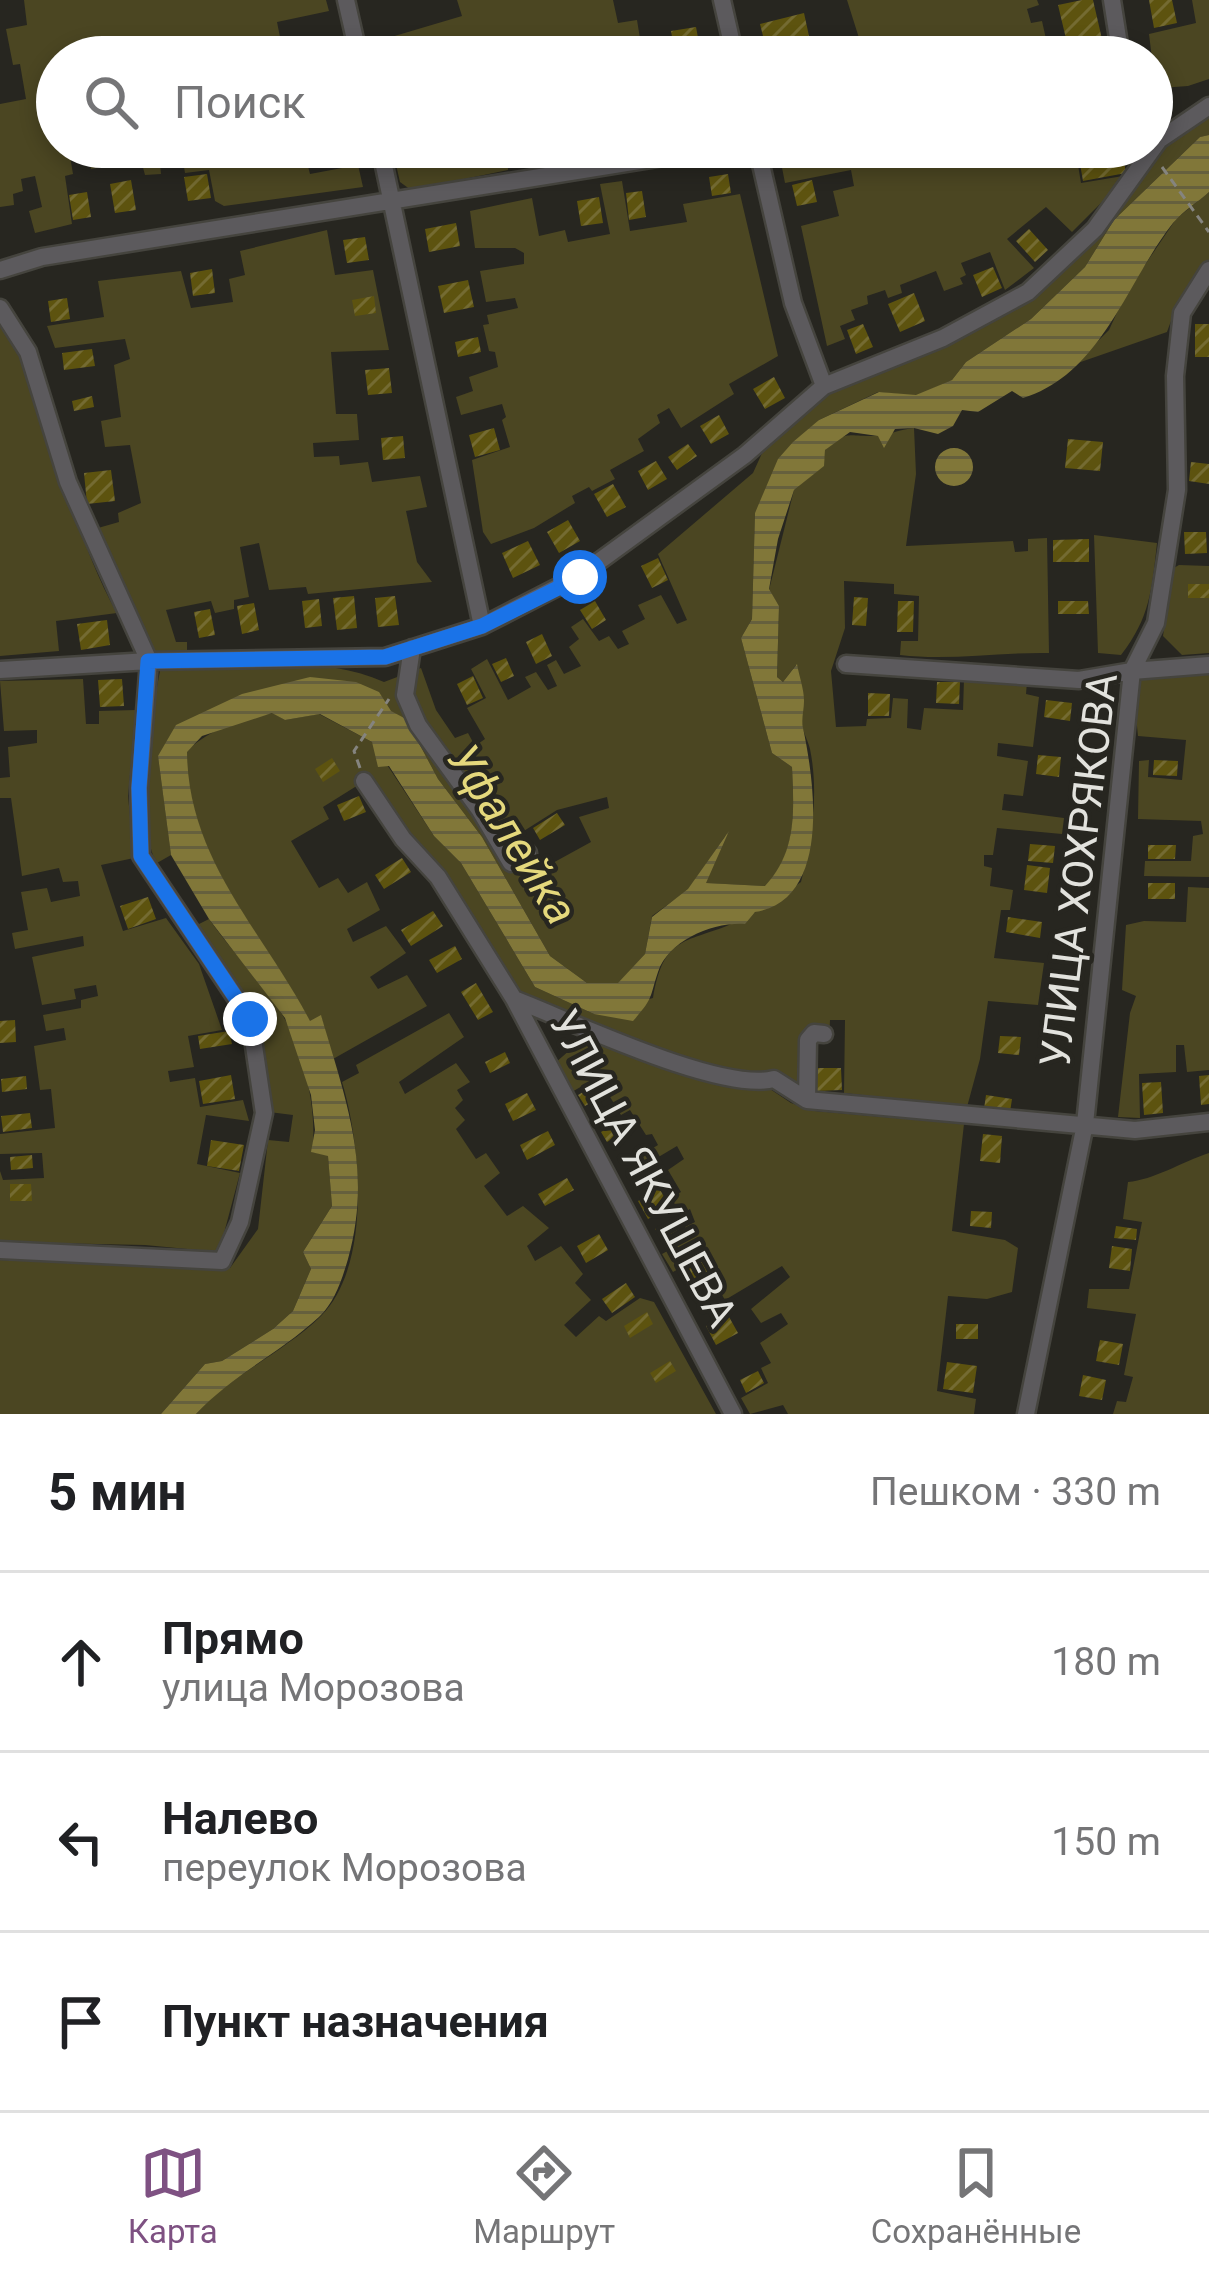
<!DOCTYPE html>
<html lang="ru">
<meta charset="utf-8">
<style>
:root{--surface:#fff;--page:#f6f6f6;--text:#202124;--muted:#757577;--line:#e0e0e0;--accent:#7e5182}
body{margin:0;font-family:Roboto,sans-serif;background:var(--page);color:var(--text)}
.stop{position:absolute;width:36px;height:36px;margin:-27px;border:9px solid #1a73e8;border-radius:50%;background:#fff}
.stop.end{background:#1a73e8;border-color:#fff;box-shadow:0 3px 12px #0008}
.list{margin:0;padding:0;list-style:none}
h2{display:flex;justify-content:space-between;align-items:center;height:156px;margin:0;padding:0 48px;font-size:51px}
h2 small{font-size:39px;font-weight:400;color:var(--muted)}
.list li{display:grid;grid-template-columns:78px 1fr auto;gap:36px;align-items:center;box-sizing:border-box;height:180px;padding:0 48px;border-top:3px solid var(--line)}
.list b{display:block;font-size:45px;white-space:nowrap}
.list p{margin:0;font-size:39px;white-space:nowrap;color:var(--muted)}
.list em{font-size:39px;font-style:normal;color:var(--muted)}
.icon{flex:none;width:66px;height:66px;fill:none;stroke:currentColor;stroke-width:2;stroke-linecap:round;stroke-linejoin:round}
.map{position:relative;flex:none;width:1209px;height:1414px;overflow:hidden}
.search{position:absolute;background:var(--surface);box-shadow:0 6px 18px #0003;left:36px;right:36px;top:36px;height:132px;display:flex;align-items:center;gap:30px;box-sizing:border-box;padding:0 42px;border-radius:66px;color:var(--muted);font-size:45px}
.sheet{height:696px;background:var(--surface)}
nav{display:flex;justify-content:space-around;align-items:center;box-sizing:border-box;height:168px;border-top:3px solid var(--line);background:var(--surface);font-size:33px;color:var(--muted)}
nav a{display:grid;justify-items:center;gap:6px}
nav .on{color:var(--accent)}
.map>svg:first-child{display:block}
.green{fill:#4b4622;fill-rule:evenodd}
.water{fill:url(#water-rules)}
.building{fill:url(#building-hatch)}
.lines{fill:none;stroke-linecap:round;stroke-linejoin:round}
.street-casing{stroke:#45443e;stroke-width:21}
.path{stroke:#85847f;stroke-width:3;stroke-dasharray:9 6;stroke-linecap:butt}
.street{stroke:#5c5a5d;stroke-width:16}
.route{stroke:#1a73e8;stroke-width:15}
.labels{text-anchor:middle;stroke-width:9;stroke-linejoin:round;paint-order:stroke}
.street-label{font-size:42px;fill:#e2e2dd;stroke:#272620}
.water-label{font-size:45px;font-style:italic;fill:#e5d87c;stroke:#272620}
</style>
<div class="map">
<svg width="1209" height="1414" viewBox="0 0 1209 1414">
<defs>
<pattern id="water-rules" width="6" height="5" patternUnits="userSpaceOnUse" patternTransform="scale(3)"><rect width="6" height="5" fill="#817739"/><path d="M0 2.5h6" fill="none" stroke="#66603d"/></pattern>
<pattern id="building-hatch" width="6" height="6" patternUnits="userSpaceOnUse" patternTransform="scale(3)"><rect width="6" height="6" fill="#5d530f"/><path d="M-1 1l2-2M0 6l6-6M5 7l2-2" fill="none" stroke="#746b32"/></pattern>
</defs>
<rect width="100%" height="100%" fill="#272620"/>
<path class="green" d="M24,0H326L329,11L277,22L284,57H57V147H303L310,174L358,165L363,187L224,206L215,201L209,170L185,173L183,161L160,164L161,174L145,175L141,160L91,169L87,152L70,156L73,174L65,176L72,224L35,233L29,211L42,207L35,176L21,179L23,191L13,194L14,205L0,207V104L26,99L20,64L13,65L6,29L27,25Z
M457,0H613L618,23L637,20L643,57H374L371,43L462,16Z
M847,0H1037L1039,5L1027,9L1031,23L1042,21L1050,57H810L859,38Z
M1192,0H1209V79L1188,86L1161,88L1154,75L1149,34L1196,23Z
M1209,116V135L1200,137L1114,220L1085,267L1031,319L966,362L952,380L916,396L878,392L819,420L755,513L752,619L741,638L772,753L792,767C794,811 797,852 766,886L705,883L726,835L688,890L652,916L645,954L618,984L587,983L550,956L482,837L438,779L406,719L310,677L158,756L171,855L157,863C136,832 152,710 160,671C232,668 317,652 384,682L421,668L436,710L455,738L468,733L475,746L485,739L467,708L486,698L471,669L487,659L508,700L531,687L525,677L536,672L548,690L557,686L547,665L556,660L564,674L581,666L569,647L579,639L571,627L583,619L599,641L609,636L618,649L629,644L622,631L645,619L638,605L661,595L677,624L687,620L658,554L753,473L763,451L826,392L1030,296L1165,143ZM607,797L609,808L579,817L591,842L529,876L508,841L557,810Z
M392,147H507L508,170L411,190L400,182Z
M778,147H1075L1081,183L1129,175L1072,232L1046,207L1007,239L1034,268L1005,290L990,252L961,263L966,275L960,278L963,284L944,291L936,271L900,285L902,293L888,298L885,290L867,296L868,304L851,310L855,320L840,326L845,339L827,346L801,226L839,216L833,191L854,186L851,170L785,183Z
M622,181L630,231L687,222L683,204L740,194L778,356L729,384L734,394L681,428L669,408L657,415L660,423L638,439L644,451L610,470L615,479L592,491L589,487L572,496L575,503L534,528L491,544L483,532L472,460L510,447L502,420L506,417L502,404L461,415L456,397L473,391L469,377L498,367L495,352L489,351L483,325L489,324L487,315L518,308L515,298L486,302L480,271L524,264V253L515,248H475L470,211L532,198L539,236L565,230L568,242L610,234L600,184Z
M1209,192V261C1187,281 1177,305 1167,332L1075,364L1109,330L1126,293L1176,219Z
M327,230L335,275L373,270L389,350L331,352L336,414H357L359,440L313,443L314,457L339,456L340,465L368,462L372,482L420,476L427,507L406,511L417,562L432,582L308,594L306,587L269,590L259,543L240,547L249,597L234,600V609L215,613L211,601L166,610L176,642H187V654L154,655L98,528L119,522L118,513L141,503L130,445L105,447L101,421L121,417L114,365L130,359L125,339L55,348L47,326L104,317L98,281L181,271L191,308L233,302L229,279L245,275L240,251Z
M0,318C54,410 65,521 117,613L56,621L59,651L0,656Z
M914,428L916,474L906,546L1013,541L1015,552L1028,551V539L1047,538L1049,653C999,652 949,661 900,655L901,641H918L919,596L894,594V584L844,581L845,628L831,671L836,727L866,726L867,719L891,718L893,698L908,699L907,728L921,730L924,708L963,710L964,679L1027,682L1026,694L1039,697L1033,747L998,743L997,756L1028,761L1023,796L1004,794L1002,810L1064,818L1062,834L997,828L993,855H984V866L992,868L990,886L1013,890L1010,910H1001L994,958L1044,963L1038,1005L988,1001L980,1059L967,1107L844,1093L845,1020H830L829,1039L815,1040L814,1092L775,1074L757,1077L707,1068L531,1001L519,994L371,777L323,807L329,819L291,841L319,888L338,878L348,893L367,882L380,910L347,929L353,942L386,926L406,953L370,977L378,989L407,975L427,1006L333,1059L321,1016L310,1022C263,932 188,860 186,752C210,728 240,721 273,713L285,720L319,714L372,742L434,836L461,863L535,987L594,1014L653,998C664,933 687,944 736,922C759,912 780,896 801,882C812,839 819,793 810,749C808,740 802,731 802,722C800,701 801,686 796,665L783,682L777,677L779,606L769,590L794,490L823,466L825,450C846,430 847,436 873,436C886,436 900,429 914,428Z
M1094,535L1157,543C1152,589 1150,618 1121,655L1098,653Z
M1179,565L1209,566V653L1182,655L1163,636L1172,569Z
M1209,674V877L1144,876L1145,861H1191L1193,836L1203,834L1201,821L1138,819L1139,761L1149,760L1148,777L1182,780L1186,740L1138,736L1135,707L1141,678Z
M83,679L86,724H99V711L136,710L128,796L134,858L101,865L123,931L166,918L199,964L222,1030L188,1036L194,1067L168,1071L170,1082L195,1078L200,1107L243,1100L249,1121L206,1115L197,1164L240,1173L219,1252L145,1245L0,1242V1171L3,1180L44,1178L42,1153L0,1154V1134L55,1128L51,1089L40,1090L34,1046L66,1040L64,1028L46,1031L43,1015L81,1008V1000L98,996L96,985L74,989L76,999L42,1005L32,957L84,946L83,936L15,949L12,933L28,930L21,892L47,888L51,902L80,896L78,881L63,882L59,868L22,876L11,798H0V778L10,777L8,747L37,743V730L4,731L0,681Z
M1188,887L1209,888V1070L1187,1072L1184,1045H1176V1072L1139,1074L1140,1118L1118,1117L1130,1013L1136,996L1122,990L1126,925L1144,921L1186,922Z
M209,919C232,952 263,982 283,1016C304,1051 318,1112 312,1152L328,1155L332,1206L303,1252L311,1269L293,1311L273,1329L222,1361L205,1364L161,1414H0V1260L230,1268L258,1229L268,1140L289,1142L293,1115L269,1112L257,1018L195,926Z
M449,1013L464,1037L399,1082L405,1094L456,1063L470,1082L457,1090L463,1100L455,1108L465,1120L456,1129L476,1159L486,1153L500,1173L484,1186L507,1216L523,1206L549,1228L527,1246L535,1261L561,1246L583,1274L575,1283L591,1300L564,1325L576,1337L599,1316L606,1321L640,1298L654,1302L716,1414H196C232,1374 283,1353 321,1316C372,1265 361,1145 342,1082L359,1073L356,1065Z
M588,1034L689,1075L752,1089H770L791,1103L815,1111L964,1124L952,1231L1005,1240L1018,1248L1012,1292L987,1299L948,1296L937,1391L976,1399L974,1414H788L783,1405L750,1414L741,1398L768,1383L761,1368L771,1363L760,1343L788,1324L781,1313L761,1323L751,1309L790,1277L782,1266L725,1300L700,1257L673,1272L662,1254L691,1238L685,1227L695,1222L690,1209L681,1214L671,1198L681,1192L668,1170L684,1159L677,1146L640,1168L635,1159L658,1145L652,1134L646,1135L630,1110L621,1115L598,1077L570,1093L554,1064Z
M1209,1153V1414H1113L1117,1401L1126,1402L1133,1377L1124,1375L1136,1314L1087,1308L1089,1289H1129L1142,1222L1123,1219L1128,1182C1153,1180 1182,1162 1209,1153Z"/>
<path class="water" d="M1209,135V192C1198,202 1183,211 1173,223C1127,281 1102,374 1023,398L1012,391L978,412L962,410L953,426L938,434L914,428L895,429L884,448L878,436L850,432L825,450L824,466L794,490L778,539L769,589L779,606L777,677L783,682L797,664C799,676 804,689 804,701C804,710 801,719 803,728C815,784 831,900 755,912L745,924C713,922 669,940 658,972C649,999 654,997 633,1021L594,1014L535,987L461,863L434,836L389,766L378,767L372,742L320,714L285,720L272,713L202,736L187,752C188,860 263,931 310,1021L321,1015C346,1101 373,1169 348,1259C342,1279 335,1302 319,1317C280,1353 232,1375 196,1414H161L205,1364L222,1361L273,1329L293,1311L311,1269L303,1252L332,1206L328,1156L311,1152L315,1130L311,1095L285,1018L209,919L171,855L158,756L176,725L242,694L310,677L356,682L379,692L391,711L406,719L438,779L482,837L550,956L587,983H618L645,954L652,917L688,889L729,831L706,883L765,886C797,852 794,811 792,767L772,753L741,638L752,619L755,513L778,459L793,442L819,420L879,392L916,395L952,380L966,362L1031,319L1085,267L1114,220L1200,137Z
M935 467a19 19 0 1 1 38 0a19 19 0 1 1-38 0Z"/>
<path class="building" d="M1082,0H1093L1102,39L1068,47L1058,5Z
M1149,0H1172L1177,23L1154,28Z
M804,13L809,36L766,48L760,24Z
M696,27L699,43L674,48L671,31Z
M317,38L321,57H295L292,43Z
M318,147H344L345,155L321,160Z
M1122,150L1126,173L1083,181L1079,158Z
M207,174L211,198L188,201L184,177Z
M728,174L731,193L712,196L709,177Z
M131,180L136,210L115,213L110,184Z
M812,180L817,202L797,206L792,185Z
M642,191L646,217L629,220L626,193Z
M87,192L91,217L73,220L69,195Z
M599,197L603,223L581,226L577,201Z
M456,223L460,246L429,252L425,229Z
M1029,229L1048,250L1035,262L1016,241Z
M365,237L369,260L347,263L343,240Z
M993,267L1002,288L982,297L973,275Z
M212,269L215,293L193,296L190,273Z
M468,280L474,307L444,313L438,286Z
M914,293L925,321L900,332L888,304Z
M374,296L376,313L355,316L352,300Z
M67,298L70,319L51,322L48,301Z
M863,324L873,347L856,354L847,330Z
M1195,324H1209V357H1195Z
M478,337L481,352L458,357L455,342Z
M92,349L95,366L64,370L62,353Z
M389,368L392,393L368,395L365,370Z
M774,377L785,398L765,409L753,389Z
M92,396L94,407L74,411L72,401Z
M719,415L729,434L711,444L700,426Z
M494,428L500,450L475,457L469,435Z
M403,436L405,458L383,460L381,438Z
M1068,439L1103,442L1100,471L1065,468Z
M688,444L697,456L677,470L668,457Z
M656,461L667,479L648,490L638,471Z
M1191,462L1209,464V484L1189,481Z
M111,470L115,501L87,504L84,473Z
M613,484L626,507L607,517L594,494Z
M568,520L580,541L559,553L547,532Z
M1184,532H1206L1207,553L1185,554Z
M1089,539V562H1053V540Z
M528,541L540,565L513,578L502,553Z
M658,558L668,580L652,588L641,566Z
M1188,584H1209V598H1188Z
M354,596L357,628L337,630L333,598Z
M395,596L399,625L378,627L375,598Z
M854,597L868,598L866,626L852,625Z
M319,599L322,626L305,628L302,601Z
M595,601L606,620L592,629L580,610Z
M898,601H914L913,632H897Z
M1058,601H1088L1089,614H1058Z
M254,603L259,630L242,634L237,606Z
M210,609L215,635L199,638L194,612Z
M107,620L110,645L81,650L77,624Z
M542,634L552,656L536,664L526,642Z
M506,658L514,676L501,682L492,664Z
M473,676L483,698L467,705L457,684Z
M122,679L124,706L100,707L98,680Z
M937,682H960L959,704L936,703Z
M868,693L890,694L889,716H868Z
M1046,700L1072,703L1070,721L1044,717Z
M1038,755L1061,757L1059,777L1036,774Z
M332,758L340,771L323,782L315,769Z
M1154,760L1178,761L1177,776L1153,775Z
M359,796L366,812L344,821L337,805Z
M557,813L565,825L540,840L533,828Z
M1030,844L1055,846L1053,863L1028,861Z
M1148,845H1176L1175,859H1148Z
M402,858L411,872L384,889L375,875Z
M1027,865L1050,868L1047,893L1024,890Z
M1148,883H1175V899H1148Z
M148,897L156,919L128,929L120,906Z
M433,911L443,926L411,946L401,930Z
M1008,917L1042,922L1040,938L1006,932Z
M455,946L462,959L437,973L429,960Z
M476,983L493,1012L478,1020L461,992Z
M15,1020L16,1042L0,1043V1021Z
M229,1031L232,1044L200,1049L198,1036Z
M1000,1036L1021,1037L1019,1055L998,1053Z
M505,1052L510,1063L490,1073L485,1062Z
M817,1068H841L842,1090L817,1091Z
M231,1075L235,1099L203,1104L199,1081Z
M1209,1075V1104L1201,1105L1199,1076Z
M26,1076L27,1089L2,1092L1,1079Z
M600,1082L606,1094L585,1106L578,1095Z
M1161,1082L1163,1113L1144,1115L1142,1083Z
M527,1093L536,1110L513,1121L505,1104Z
M986,1095L1012,1099L1010,1112L984,1109Z
M30,1113L32,1128L3,1132L1,1116Z
M620,1121L625,1131L607,1142L601,1132Z
M548,1131L555,1145L527,1160L520,1145Z
M983,1134L1002,1136L1000,1163L980,1161Z
M211,1140L244,1145L239,1171L207,1166Z
M32,1155L33,1168L11,1170L10,1157Z
M567,1178L574,1190L545,1206L538,1194Z
M10,1184H31L32,1201H10Z
M659,1188L670,1207L648,1219L638,1201Z
M971,1211L992,1212L991,1228L970,1226Z
M673,1219L679,1229L662,1239L655,1229Z
M1116,1226L1137,1229L1136,1240L1114,1238Z
M599,1234L608,1250L586,1263L577,1246Z
M1112,1246L1132,1249L1130,1271L1109,1268Z
M701,1261L711,1277L689,1290L680,1274Z
M626,1283L635,1297L612,1313L602,1299Z
M647,1312L653,1324L630,1338L624,1326Z
M728,1315L738,1333L716,1345L706,1326Z
M956,1324H978V1339H956Z
M1100,1340L1123,1344L1119,1365L1096,1361Z
M670,1361L676,1371L656,1383L650,1373Z
M947,1362L977,1366L973,1393L943,1389Z
M758,1371L764,1383L746,1393L740,1380Z
M1083,1375L1106,1380L1102,1400L1079,1396Z"/>
<g class="lines">
<defs>
<path id="street" d="M346,0L359,57
M722,0L735,57
M1112,0L1121,57
M380,147L482,626
M757,147L793,303L824,386
M0,270L42,257L726,147
M0,308L28,352L68,482L149,661L139,788L141,856L250,1019L264,1113L240,1222L222,1261L0,1250
M412,648L405,695L418,725L479,809L511,863L528,853
M846,664L1079,680L1132,671L1209,665
M0,670L149,661L385,657L482,626L579,576L745,455L824,386L943,338L1028,292L1095,229L1159,140L1209,106
M364,781L403,839L438,877L514,999L733,1414
M514,999C571,1021 721,1093 774,1079L807,1100L1135,1130L1209,1122
M807,1100L808,1040L814,1033L824,1034
M1026,1414L1085,1124L1132,671L1156,623L1177,490L1175,376L1182,313L1209,270"/>
</defs>
<use href="#street" class="street-casing"/>
<path class="path" d="M1162,167L1209,232
M360,768L354,751L389,699"/>
<use href="#street" class="street"/>
</g>
<g class="lines">
<path class="route" d="M250,1019L141,856L139,788L148,661L385,657L482,626L580,577"/>
</g>
<g class="labels">
<g class="street-label">
<text transform="translate(1078 870) rotate(-83)" y="15">УЛИЦА ХОХРЯКОВА</text>
<text transform="translate(644 1168) rotate(62)" y="15">УЛИЦА ЯКУШЕВА</text>
</g>
<g class="water-label">
<text transform="translate(513 834) rotate(58)" y="16">Уфалейка</text>
</g>
</g>
</svg>
<div class="stop" style="left:580px;top:577px"></div>
<div class="stop end" style="left:250px;top:1019px"></div>
<div class="search"><svg class="icon" aria-label="search" viewBox="0 0 24 24"><circle cx="10" cy="10" r="6"/><path d="M15 15l6 6"/></svg>Поиск</div>
</div>
<section class="sheet">
<h2>5 мин<small>Пешком · 330 m</small></h2>
<ul class="list">
<li><svg class="icon" aria-label="ahead" viewBox="0 0 24 24"><path d="M12 20V5M6 11l6-6 6 6"/></svg><div><b>Прямо</b><p>улица Морозова</p></div><em>180 m</em></li>
<li><svg class="icon" aria-label="left" viewBox="0 0 24 24"><path d="M17 20v-9H6M10 6l-5 5 5 5"/></svg><div><b>Налево</b><p>переулок Морозова</p></div><em>150 m</em></li>
<li><svg class="icon" aria-label="arrive" viewBox="0 0 24 24"><path d="M6 21V4h12l-3 4 3 4H6"/></svg><div><b>Пункт назначения</b></div></li>
</ul>
</section>
<nav>
<a class="on"><svg class="icon" aria-label="map" viewBox="0 0 24 24"><path d="M3 6l6-2 6 2 6-2v14l-6 2-6-2-6 2zM9 4v14M15 6v14"/></svg>Карта</a>
<a><svg class="icon" aria-label="directions" viewBox="0 0 24 24"><path d="M12 3l9 9-9 9-9-9zM9 14v-3h6M13 9l2 2-2 2"/></svg>Маршрут</a>
<a><svg class="icon" aria-label="saved" viewBox="0 0 24 24"><path d="M7 4h10v16l-5-4-5 4z"/></svg>Сохранённые</a>
</nav>
